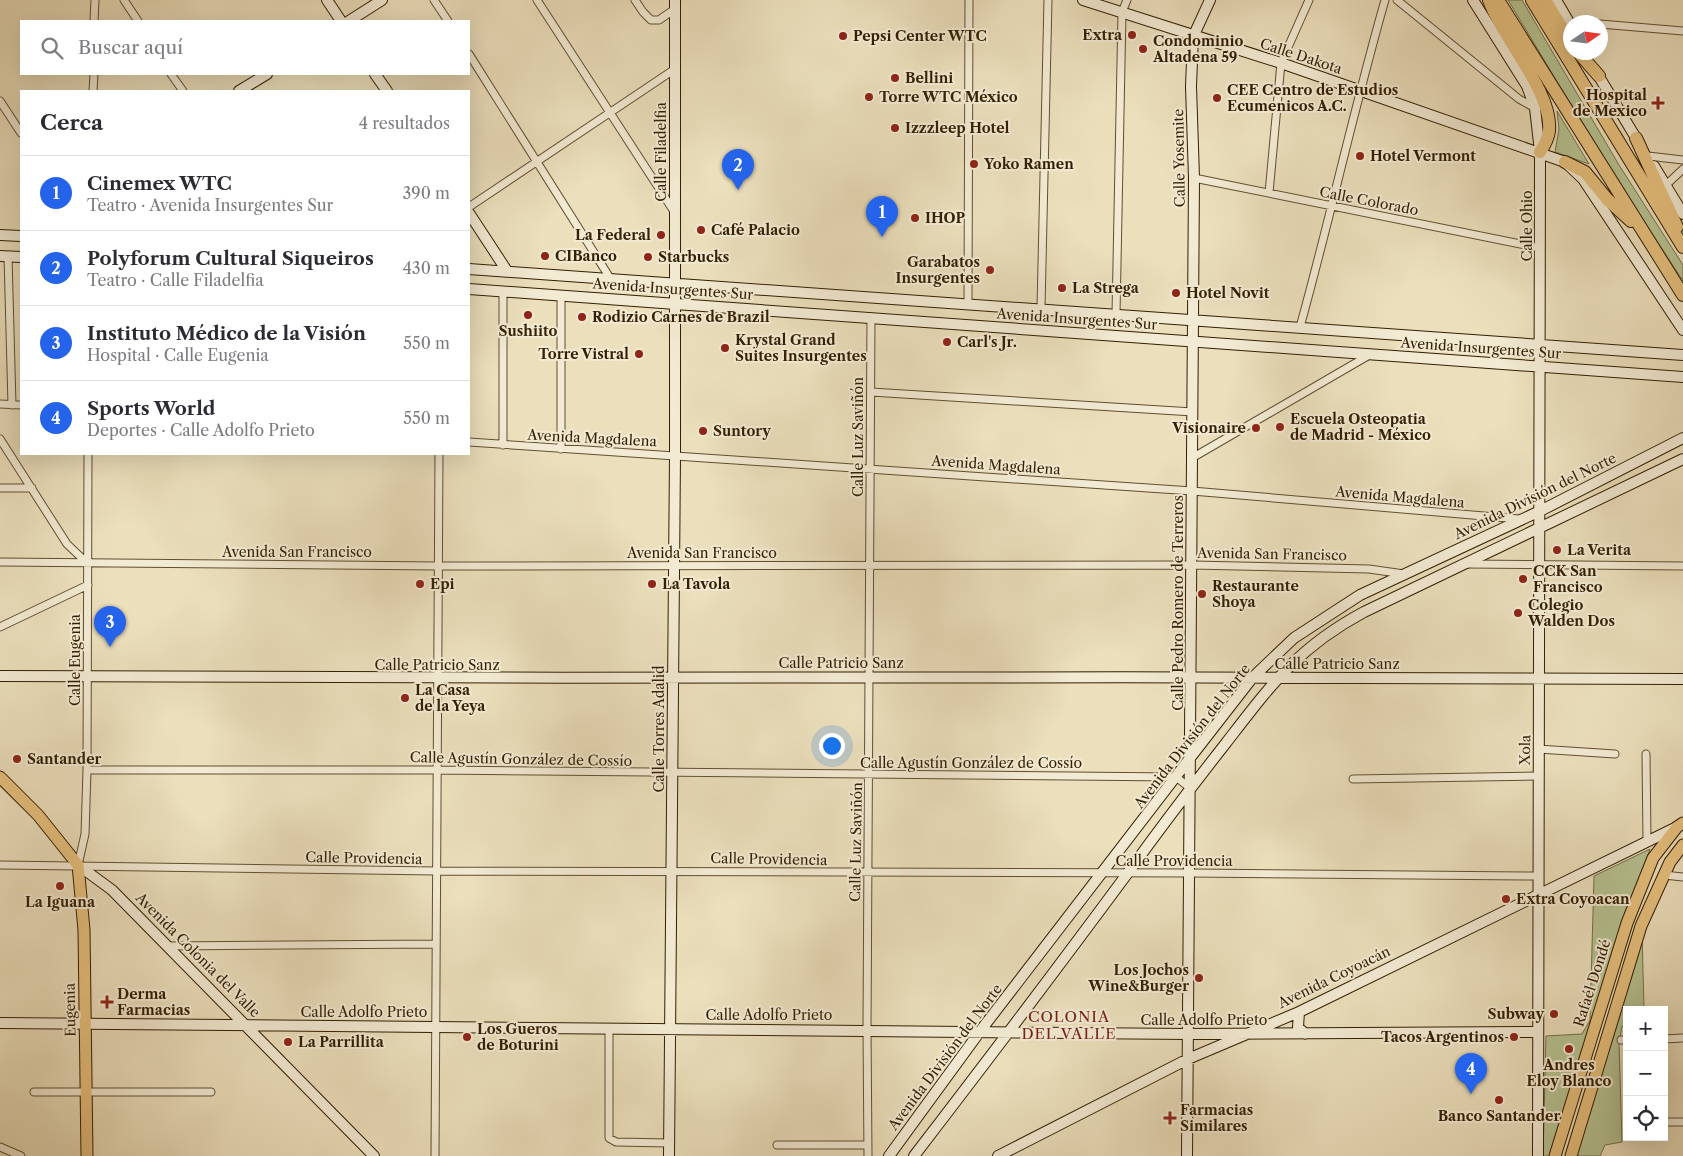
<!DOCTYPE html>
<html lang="es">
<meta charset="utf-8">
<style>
:root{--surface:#fff;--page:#f2f2f3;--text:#2b2b33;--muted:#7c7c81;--line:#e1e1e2;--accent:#2563eb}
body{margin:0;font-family:"Libre Caslon Text",serif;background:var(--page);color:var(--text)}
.controls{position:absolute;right:15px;bottom:15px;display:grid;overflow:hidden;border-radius:0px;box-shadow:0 5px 20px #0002}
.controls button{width:45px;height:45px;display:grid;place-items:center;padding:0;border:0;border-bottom:1px solid var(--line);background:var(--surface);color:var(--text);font:25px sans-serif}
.compass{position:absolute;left:1563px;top:15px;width:45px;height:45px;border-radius:50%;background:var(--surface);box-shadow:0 5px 20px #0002;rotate:77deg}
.you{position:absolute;left:831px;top:745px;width:18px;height:18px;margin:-12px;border:4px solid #fff;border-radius:50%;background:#1a73e8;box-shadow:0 0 0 8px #1a73e833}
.badge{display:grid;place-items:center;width:32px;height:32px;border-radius:50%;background:var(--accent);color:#fff;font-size:16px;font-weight:700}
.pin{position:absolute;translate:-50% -41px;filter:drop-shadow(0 1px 2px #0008)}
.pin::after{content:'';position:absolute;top:26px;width:18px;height:15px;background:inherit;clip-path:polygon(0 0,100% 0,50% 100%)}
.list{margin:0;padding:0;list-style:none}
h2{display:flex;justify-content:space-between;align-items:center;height:65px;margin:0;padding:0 20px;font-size:21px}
h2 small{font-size:16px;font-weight:400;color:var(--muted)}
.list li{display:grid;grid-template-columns:32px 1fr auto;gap:15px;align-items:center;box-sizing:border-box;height:75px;padding:0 20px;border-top:1px solid var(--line)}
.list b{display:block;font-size:19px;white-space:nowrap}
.list p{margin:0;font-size:16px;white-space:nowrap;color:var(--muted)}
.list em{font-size:16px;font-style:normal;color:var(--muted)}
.icon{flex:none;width:28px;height:28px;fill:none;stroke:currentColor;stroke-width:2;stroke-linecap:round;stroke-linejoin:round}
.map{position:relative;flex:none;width:1683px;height:1156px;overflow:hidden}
.search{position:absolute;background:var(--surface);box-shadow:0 5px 20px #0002;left:20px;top:20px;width:450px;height:55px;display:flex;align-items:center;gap:12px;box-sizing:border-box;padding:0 18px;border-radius:0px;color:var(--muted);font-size:19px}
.panel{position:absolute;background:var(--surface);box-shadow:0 5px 20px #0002;left:20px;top:90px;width:450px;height:365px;border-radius:0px}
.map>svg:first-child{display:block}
.green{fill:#b6c292;stroke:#74704a}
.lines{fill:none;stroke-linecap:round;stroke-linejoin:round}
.street-casing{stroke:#614f30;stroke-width:9}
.secondary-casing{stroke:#331f01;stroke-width:12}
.primary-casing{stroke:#331f01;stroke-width:13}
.highway-casing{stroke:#331f01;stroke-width:14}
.street{stroke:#f2ead3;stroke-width:7}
.secondary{stroke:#f2ead3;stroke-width:10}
.primary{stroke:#e6c07e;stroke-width:11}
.highway{stroke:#e6c07e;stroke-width:12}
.poi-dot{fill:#8f2418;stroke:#f2ead3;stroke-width:2}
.labels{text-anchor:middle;stroke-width:4;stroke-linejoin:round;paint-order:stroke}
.poi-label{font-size:14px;font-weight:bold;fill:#331f01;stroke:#f2ead3;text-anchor:start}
.street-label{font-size:14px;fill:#331f01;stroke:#f2ead3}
.neighbourhood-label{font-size:15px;letter-spacing:1px;fill:#7a1f14;stroke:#f2ead3}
</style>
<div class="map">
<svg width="1683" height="1156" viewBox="0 0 1683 1156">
<rect width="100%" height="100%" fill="#ebdfbc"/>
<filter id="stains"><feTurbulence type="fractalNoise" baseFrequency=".004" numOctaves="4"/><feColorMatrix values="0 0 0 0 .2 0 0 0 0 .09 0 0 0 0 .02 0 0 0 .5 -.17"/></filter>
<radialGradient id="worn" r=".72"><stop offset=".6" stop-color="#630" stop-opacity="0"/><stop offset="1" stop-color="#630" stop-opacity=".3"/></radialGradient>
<path class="green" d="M1508,0H1522L1619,165L1683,265V281L1609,168Z
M1557,111L1589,164L1555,152L1559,129Z
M1650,849L1586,1040L1551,1156H1543L1546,1036L1582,1034L1590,1020L1594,876Z
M1642,930L1644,1010H1627V1026H1622L1619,1044L1622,1142L1605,1145L1600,1156H1575Z"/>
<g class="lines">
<defs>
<path id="street" d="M124,0L138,21
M434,0L448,21
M537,0L675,213
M635,0L643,12L651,20H659L675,9
M1397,0L1519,99L1535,108
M94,21L95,0
M1600,24L1683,31
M469,54L610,278
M171,74L183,91
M93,91L94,74
M0,101L21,133
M1648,156L1683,160
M1194,178L1540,248
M1666,185L1683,169
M1269,193L1281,63L1309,0
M469,207L675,69
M8,256L12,405
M503,291V445
M561,295V449
M968,303L969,0
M1041,308L1048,0
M1116,314L1122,12L1127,0
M1300,327C1330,219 1354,108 1385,0
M871,392L1193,412
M0,404L21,405
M0,439L67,544L88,564
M469,442L1192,491L1519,519
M1192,458L1371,354
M0,488H32
M0,562L438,566L1192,565L1369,569L1404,574
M1466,564L1683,566
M0,627L88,585
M1538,749L1615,754
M1646,754L1647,840
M87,770H437L1176,777L1190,788
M1353,779L1538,776
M0,865L436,871L1190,873L1537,876
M78,865L85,834L87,770L88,454
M1664,875L1683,877
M168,946L436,944
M609,1028V1138L616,1142L669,1143
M1664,1039L1683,1038
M1621,1040H1627
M34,1092H211
M1666,1122H1683
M777,1145H868
M0,1147L21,1156
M435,1156L439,454
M868,1156L867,1029L871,317"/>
<path id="secondary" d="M327,0L341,21
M1083,0L1281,63L1565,162L1583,179L1683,330
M1473,0L1527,86L1535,108L1540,152L1538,1156
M1556,0L1570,24
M349,21L382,0
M1595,70L1639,143
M375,74L387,91
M239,91L267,74
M1654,166L1683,214
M469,213L507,271
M0,235L21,236
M0,256L21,257
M469,269L1683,355
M469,289L1683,377
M0,676C561,680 1122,675 1683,679
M78,865L112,890L374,1156
M1299,1012L1298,1027L1305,1034
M0,1023L1188,1034L1538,1032
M669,1156L675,456V0
M889,1156L981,1030L1190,758L1253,677L1294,638L1360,595L1540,511L1683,438
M914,1156C987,1061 1059,966 1130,870C1161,827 1193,785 1226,743C1271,685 1297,648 1364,612L1683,459
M998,1156L1188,1059L1299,1012L1677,827
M1187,1156L1194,178L1191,86L1193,37L1210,0"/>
<path id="primary" d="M0,777L38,815L78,865L84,930L87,1156
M1555,1156L1627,923L1653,858L1677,827L1683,823
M1571,1156L1641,926L1670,862L1683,845"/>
<path id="highway" d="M1489,0C1502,38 1553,92 1549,131C1548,139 1544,146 1540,152
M1498,0L1683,295
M1532,0L1683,247
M1545,0L1570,41
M1578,52L1599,76
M1636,138L1677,227
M1565,162L1585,172L1607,199L1631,221"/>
</defs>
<use href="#street" class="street-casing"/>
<use href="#secondary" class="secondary-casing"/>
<use href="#primary" class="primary-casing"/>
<use href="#highway" class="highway-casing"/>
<use href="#street" class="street"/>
<use href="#secondary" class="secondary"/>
<use href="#primary" class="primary"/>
<use href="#highway" class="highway"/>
</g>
<g class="poi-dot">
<circle cx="1132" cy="35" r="5"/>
<circle cx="843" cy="36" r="5"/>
<circle cx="1143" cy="49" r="5"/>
<circle cx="895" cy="78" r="5"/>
<circle cx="869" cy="97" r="5"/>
<circle cx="1217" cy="98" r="5"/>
<path d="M1655.5 95.5h5v5h5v5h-5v5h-5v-5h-5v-5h5z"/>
<circle cx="895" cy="128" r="5"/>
<circle cx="1360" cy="156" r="5"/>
<circle cx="974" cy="164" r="5"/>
<circle cx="915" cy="218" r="5"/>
<circle cx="701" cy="230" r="5"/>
<circle cx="661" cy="235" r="5"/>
<circle cx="545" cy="256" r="5"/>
<circle cx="648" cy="257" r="5"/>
<circle cx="990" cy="270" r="5"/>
<circle cx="1062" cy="288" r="5"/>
<circle cx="1176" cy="293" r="5"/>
<circle cx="528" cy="315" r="5"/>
<circle cx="582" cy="317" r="5"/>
<circle cx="947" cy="342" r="5"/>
<circle cx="725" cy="348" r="5"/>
<circle cx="639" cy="354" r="5"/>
<circle cx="1280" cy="427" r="5"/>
<circle cx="1256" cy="428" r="5"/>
<circle cx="703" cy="431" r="5"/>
<circle cx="1557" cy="550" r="5"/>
<circle cx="1523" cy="579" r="5"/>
<circle cx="420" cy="584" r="5"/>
<circle cx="652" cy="584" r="5"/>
<circle cx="1202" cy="594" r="5"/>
<circle cx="1518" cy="613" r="5"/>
<circle cx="405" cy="698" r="5"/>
<circle cx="17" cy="759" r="5"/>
<circle cx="60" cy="886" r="5"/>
<circle cx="1506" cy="899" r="5"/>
<circle cx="1199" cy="978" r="5"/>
<path d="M104.5 994.5h5v5h5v5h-5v5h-5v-5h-5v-5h5z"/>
<circle cx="1554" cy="1014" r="5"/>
<circle cx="467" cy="1037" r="5"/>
<circle cx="1514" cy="1037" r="5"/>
<circle cx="288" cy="1042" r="5"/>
<circle cx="1569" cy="1049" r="5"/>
<circle cx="1499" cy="1100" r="5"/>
<path d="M1167.5 1110.5h5v5h5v5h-5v5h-5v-5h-5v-5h5z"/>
</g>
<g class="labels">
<g class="poi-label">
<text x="1122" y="40" text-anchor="end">Extra</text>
<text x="853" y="41">Pepsi Center WTC</text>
<text x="1153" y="46">Condominio<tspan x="1153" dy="16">Altadena 59</tspan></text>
<text x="905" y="83">Bellini</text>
<text x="1227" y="95">CEE Centro de Estudios<tspan x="1227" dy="16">Ecumenicos A.C.</tspan></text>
<text x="1647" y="100" text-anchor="end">Hospital<tspan x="1647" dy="16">de Mexico</tspan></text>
<text x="879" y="102">Torre WTC México</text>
<text x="905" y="133">Izzzleep Hotel</text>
<text x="1370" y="161">Hotel Vermont</text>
<text x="984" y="169">Yoko Ramen</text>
<text x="925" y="223">IHOP</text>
<text x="711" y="235">Café Palacio</text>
<text x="651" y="240" text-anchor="end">La Federal</text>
<text x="555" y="261">CIBanco</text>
<text x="658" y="262">Starbucks</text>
<text x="980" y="267" text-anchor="end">Garabatos<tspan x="980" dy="16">Insurgentes</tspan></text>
<text x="1072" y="293">La Strega</text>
<text x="1186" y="298">Hotel Novit</text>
<text x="592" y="322">Rodizio Carnes de Brazil</text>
<text x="528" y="336" text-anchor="middle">Sushiito</text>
<text x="735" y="345">Krystal Grand<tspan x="735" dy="16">Suites Insurgentes</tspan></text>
<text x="957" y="347">Carl's Jr.</text>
<text x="629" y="359" text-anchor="end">Torre Vistral</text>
<text x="1290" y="424">Escuela Osteopatia<tspan x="1290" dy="16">de Madrid - México</tspan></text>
<text x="1246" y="433" text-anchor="end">Visionaire</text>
<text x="713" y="436">Suntory</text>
<text x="1567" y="555">La Verita</text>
<text x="1533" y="576">CCK San<tspan x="1533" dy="16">Francisco</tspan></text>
<text x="430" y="589">Epi</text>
<text x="662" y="589">La Tavola</text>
<text x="1212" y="591">Restaurante<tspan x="1212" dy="16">Shoya</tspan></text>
<text x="1528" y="610">Colegio<tspan x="1528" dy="16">Walden Dos</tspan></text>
<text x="415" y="695">La Casa<tspan x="415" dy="16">de la Yeya</tspan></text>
<text x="27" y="764">Santander</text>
<text x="1516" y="904">Extra Coyoacan</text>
<text x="60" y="907" text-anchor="middle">La Iguana</text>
<text x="1189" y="975" text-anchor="end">Los Jochos<tspan x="1189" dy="16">Wine&amp;Burger</tspan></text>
<text x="117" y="999">Derma<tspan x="117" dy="16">Farmacias</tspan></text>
<text x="1544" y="1019" text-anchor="end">Subway</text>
<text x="477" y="1034">Los Gueros<tspan x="477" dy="16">de Boturini</tspan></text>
<text x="1504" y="1042" text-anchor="end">Tacos Argentinos</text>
<text x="298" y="1047">La Parrillita</text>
<text x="1569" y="1070" text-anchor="middle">Andres<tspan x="1569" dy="16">Eloy Blanco</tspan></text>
<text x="1180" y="1115">Farmacias<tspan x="1180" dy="16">Similares</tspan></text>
<text x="1499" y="1121" text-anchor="middle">Banco Santander</text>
</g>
<g class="street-label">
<text transform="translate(1301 56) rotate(18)" y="5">Calle Dakota</text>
<text transform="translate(661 152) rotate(-90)" y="5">Calle Filadelfia</text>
<text transform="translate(1179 158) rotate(-91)" y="5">Calle Yosemite</text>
<text transform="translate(1369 201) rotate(11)" y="5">Calle Colorado</text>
<text transform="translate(1527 226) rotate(-90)" y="5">Calle Ohio</text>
<text transform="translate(673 289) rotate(4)" y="5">Avenida Insurgentes Sur</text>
<text transform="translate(1077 319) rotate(4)" y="5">Avenida Insurgentes Sur</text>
<text transform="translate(1481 348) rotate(4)" y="5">Avenida Insurgentes Sur</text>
<text transform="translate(858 437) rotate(-90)" y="5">Calle Luz Saviñón</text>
<text transform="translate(592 438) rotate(3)" y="5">Avenida Magdalena</text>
<text transform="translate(996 465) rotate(4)" y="5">Avenida Magdalena</text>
<text transform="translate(1535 496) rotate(-26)" y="5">Avenida División del Norte</text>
<text transform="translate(1400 497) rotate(5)" y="5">Avenida Magdalena</text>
<text x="297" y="557">Avenida San Francisco</text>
<text x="702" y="558">Avenida San Francisco</text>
<text transform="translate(1272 554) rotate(1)" y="5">Avenida San Francisco</text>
<text transform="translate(1178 603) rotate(-90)" y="5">Calle Pedro Romero de Terreros</text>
<text transform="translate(75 660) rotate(-90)" y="5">Calle Eugenia</text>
<text x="841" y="668">Calle Patricio Sanz</text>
<text x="1337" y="669">Calle Patricio Sanz</text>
<text x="437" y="670">Calle Patricio Sanz</text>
<text transform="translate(659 729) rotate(-90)" y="5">Calle Torres Adalid</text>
<text transform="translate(1192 736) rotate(-52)" y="5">Avenida División del Norte</text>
<text transform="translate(1525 750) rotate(-89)" y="5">Xola</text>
<text transform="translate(521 759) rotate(1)" y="5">Calle Agustín González de Cossío</text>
<text x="971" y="768">Calle Agustín González de Cossío</text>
<text transform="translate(856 842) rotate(-89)" y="5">Calle Luz Saviñón</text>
<text transform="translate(364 858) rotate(1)" y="5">Calle Providencia</text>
<text transform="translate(769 859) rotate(1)" y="5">Calle Providencia</text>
<text x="1174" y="866">Calle Providencia</text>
<text transform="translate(198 955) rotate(45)" y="5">Avenida Colonia del Valle</text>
<text transform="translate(1334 977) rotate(-26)" y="5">Avenida Coyoacán</text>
<text transform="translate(1592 983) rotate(-72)" y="5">Rafaél Dondé</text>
<text transform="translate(70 1010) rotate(-91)" y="5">Eugenia</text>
<text x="364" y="1017">Calle Adolfo Prieto</text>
<text x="769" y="1020">Calle Adolfo Prieto</text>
<text x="1204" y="1025">Calle Adolfo Prieto</text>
<text transform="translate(945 1057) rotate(-53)" y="5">Avenida División del Norte</text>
</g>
<g class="neighbourhood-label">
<text x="1069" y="1022">COLONIA<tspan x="1069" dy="17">DEL VALLE</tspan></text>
</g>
</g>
<rect width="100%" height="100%" filter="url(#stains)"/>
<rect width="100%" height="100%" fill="url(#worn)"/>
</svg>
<div class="controls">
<button>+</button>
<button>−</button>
<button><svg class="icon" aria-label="locate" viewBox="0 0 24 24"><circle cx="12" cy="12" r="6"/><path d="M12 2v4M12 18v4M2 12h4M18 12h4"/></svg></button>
</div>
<svg class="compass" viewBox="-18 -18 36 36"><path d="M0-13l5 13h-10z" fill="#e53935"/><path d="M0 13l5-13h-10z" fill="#7c7c81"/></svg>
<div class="you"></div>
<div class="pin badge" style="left:882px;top:237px">1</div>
<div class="pin badge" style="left:738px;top:190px">2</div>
<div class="pin badge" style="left:110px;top:647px">3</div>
<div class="pin badge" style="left:1471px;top:1094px">4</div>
<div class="search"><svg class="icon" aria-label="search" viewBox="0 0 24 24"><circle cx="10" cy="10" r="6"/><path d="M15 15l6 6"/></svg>Buscar aquí</div>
<section class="panel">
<h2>Cerca<small>4 resultados</small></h2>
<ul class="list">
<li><span class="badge">1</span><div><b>Cinemex WTC</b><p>Teatro · Avenida Insurgentes Sur</p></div><em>390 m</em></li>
<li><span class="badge">2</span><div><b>Polyforum Cultural Siqueiros</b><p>Teatro · Calle Filadelfia</p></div><em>430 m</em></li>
<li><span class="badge">3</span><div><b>Instituto Médico de la Visión</b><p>Hospital · Calle Eugenia</p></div><em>550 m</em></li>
<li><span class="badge">4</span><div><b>Sports World</b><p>Deportes · Calle Adolfo Prieto</p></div><em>550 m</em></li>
</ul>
</section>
</div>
